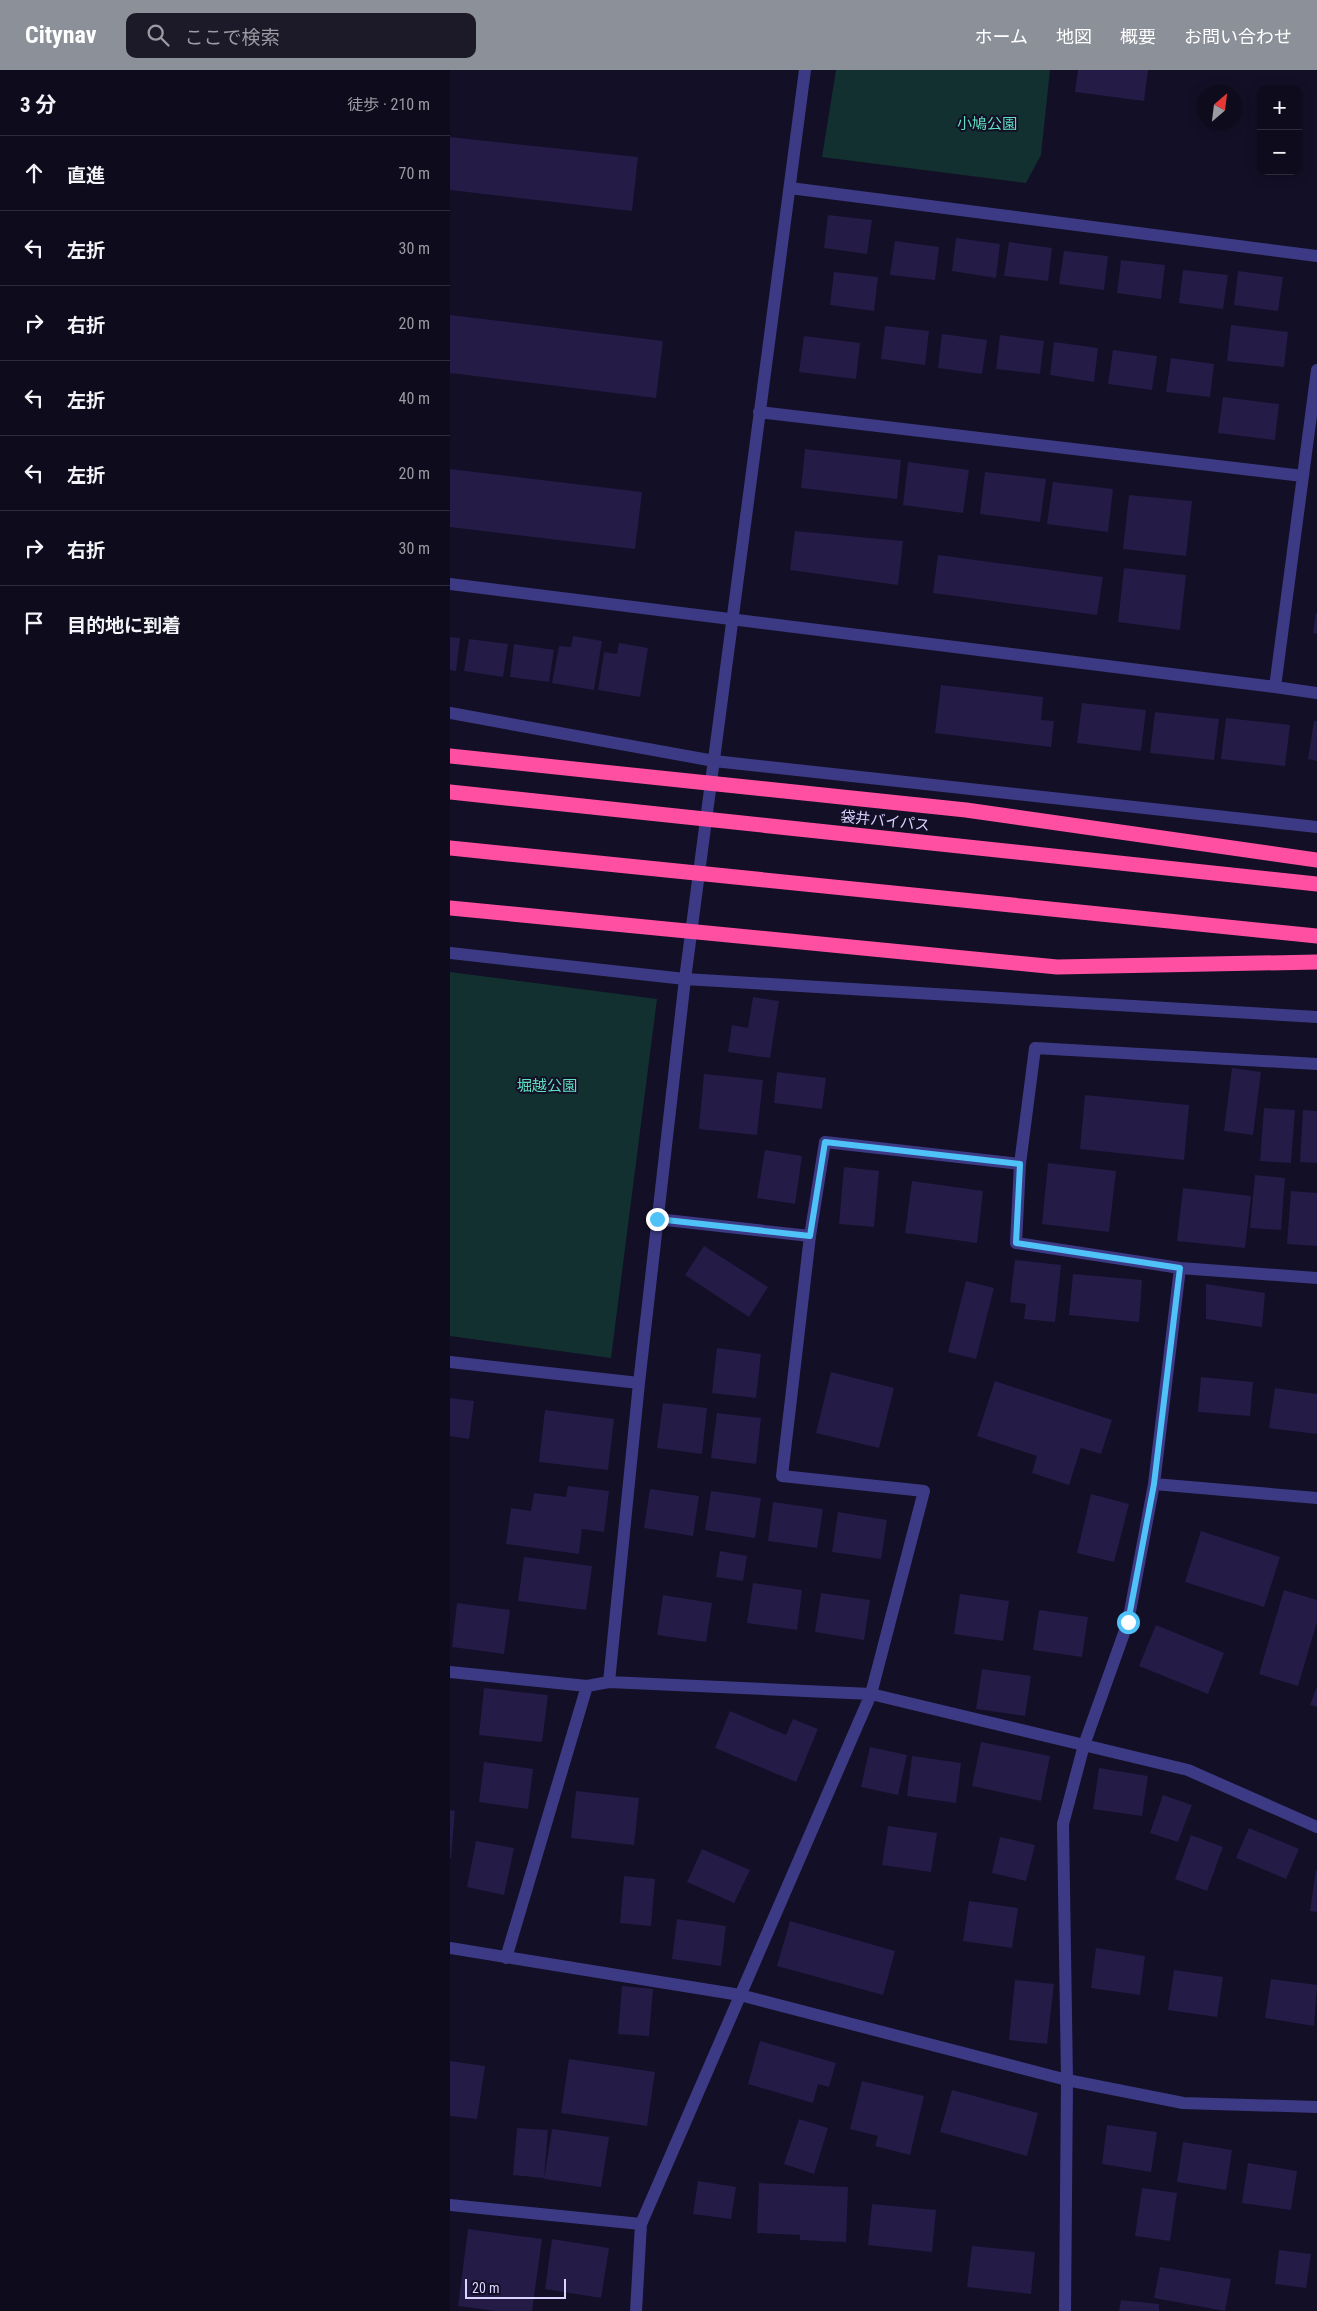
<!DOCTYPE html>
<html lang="ja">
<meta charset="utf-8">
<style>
:root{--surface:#0e0b1c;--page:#1c1929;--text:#f1f3f6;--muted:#9b9ba3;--line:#2e2b3b;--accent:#8c9099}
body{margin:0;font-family:"Roboto Condensed","Noto Sans JP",sans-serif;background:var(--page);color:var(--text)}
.controls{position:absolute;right:15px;top:15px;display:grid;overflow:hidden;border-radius:10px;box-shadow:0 2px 12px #0003}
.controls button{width:45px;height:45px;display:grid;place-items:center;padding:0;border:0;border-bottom:1px solid var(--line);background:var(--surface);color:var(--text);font:25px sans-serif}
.compass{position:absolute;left:747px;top:15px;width:45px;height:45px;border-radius:50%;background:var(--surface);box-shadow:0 2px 12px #0003;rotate:28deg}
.scale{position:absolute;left:15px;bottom:12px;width:101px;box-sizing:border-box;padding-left:5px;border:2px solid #d9d4ff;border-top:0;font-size:14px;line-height:18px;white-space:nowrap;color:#d9d4ff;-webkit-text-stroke:4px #130f26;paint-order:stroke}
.stop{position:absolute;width:15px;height:15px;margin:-11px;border:4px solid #4fc3f7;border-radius:50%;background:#fff}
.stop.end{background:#4fc3f7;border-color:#fff;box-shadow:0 1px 5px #0008}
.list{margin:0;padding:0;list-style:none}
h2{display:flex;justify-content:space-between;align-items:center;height:65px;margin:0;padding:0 20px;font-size:21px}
h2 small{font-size:16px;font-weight:400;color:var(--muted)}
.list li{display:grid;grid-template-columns:32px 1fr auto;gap:15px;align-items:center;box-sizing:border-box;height:75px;padding:0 20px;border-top:1px solid var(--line)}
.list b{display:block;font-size:19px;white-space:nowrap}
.list em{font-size:16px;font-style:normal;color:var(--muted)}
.icon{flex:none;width:28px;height:28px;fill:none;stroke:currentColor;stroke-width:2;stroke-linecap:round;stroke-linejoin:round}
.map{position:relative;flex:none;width:867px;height:2241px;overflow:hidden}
header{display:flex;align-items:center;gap:30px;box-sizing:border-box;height:70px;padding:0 25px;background:var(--accent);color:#fff}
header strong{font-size:24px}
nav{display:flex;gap:28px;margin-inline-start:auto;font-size:18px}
.search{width:350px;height:45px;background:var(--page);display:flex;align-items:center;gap:12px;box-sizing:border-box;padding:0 18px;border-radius:10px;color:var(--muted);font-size:19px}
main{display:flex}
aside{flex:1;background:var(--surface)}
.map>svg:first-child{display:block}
.green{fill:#12302f}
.building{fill:#241b47}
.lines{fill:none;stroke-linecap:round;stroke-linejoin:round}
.minor{stroke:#3d3a85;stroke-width:12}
.highway-bridge{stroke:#ff4fa3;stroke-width:15}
.route{stroke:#4fc3f7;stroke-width:6}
.labels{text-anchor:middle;stroke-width:4;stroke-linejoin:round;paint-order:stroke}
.park-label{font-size:15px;fill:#5fe0c0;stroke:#130f26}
.street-label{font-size:15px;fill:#d9d4ff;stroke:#130f26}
</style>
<header>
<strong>Citynav</strong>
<div class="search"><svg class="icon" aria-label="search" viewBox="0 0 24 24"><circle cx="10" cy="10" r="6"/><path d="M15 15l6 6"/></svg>ここで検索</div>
<nav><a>ホーム</a><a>地図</a><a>概要</a><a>お問い合わせ</a></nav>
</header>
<main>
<aside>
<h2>3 分<small>徒歩 · 210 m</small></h2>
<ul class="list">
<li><svg class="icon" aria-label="ahead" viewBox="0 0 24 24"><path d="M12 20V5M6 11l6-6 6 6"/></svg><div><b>直進</b></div><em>70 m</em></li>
<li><svg class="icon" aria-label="left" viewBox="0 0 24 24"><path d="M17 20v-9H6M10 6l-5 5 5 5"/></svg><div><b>左折</b></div><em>30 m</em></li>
<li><svg class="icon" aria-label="right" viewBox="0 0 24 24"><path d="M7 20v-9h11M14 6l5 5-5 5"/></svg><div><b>右折</b></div><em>20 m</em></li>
<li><svg class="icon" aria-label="left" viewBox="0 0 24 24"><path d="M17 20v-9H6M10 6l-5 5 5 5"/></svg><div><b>左折</b></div><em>40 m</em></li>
<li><svg class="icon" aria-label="left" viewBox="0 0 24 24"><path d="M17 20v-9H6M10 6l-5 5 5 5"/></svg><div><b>左折</b></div><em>20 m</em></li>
<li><svg class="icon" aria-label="right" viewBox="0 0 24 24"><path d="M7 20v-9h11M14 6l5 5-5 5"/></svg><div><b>右折</b></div><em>30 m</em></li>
<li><svg class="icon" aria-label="arrive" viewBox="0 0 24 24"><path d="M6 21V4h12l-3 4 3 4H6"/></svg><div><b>目的地に到着</b></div></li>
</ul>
</aside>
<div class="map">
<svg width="867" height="2241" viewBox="0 0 867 2241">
<rect width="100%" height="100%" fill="#130f26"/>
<path class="green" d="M386,0H600L591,85L576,113L372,87Z
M0,902L207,929L161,1288L0,1266Z"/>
<path class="building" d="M628,0H698L694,31L625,22Z
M0,67L188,87L182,141L0,120Z
M378,145L422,150L417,184L374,178Z
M506,168L550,174L546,208L502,201Z
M445,171L489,177L485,210L440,205Z
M559,172L602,178L598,211L554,206Z
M614,181L658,186L654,220L609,214Z
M671,190L715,195L711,229L667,223Z
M733,200L778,205L773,239L729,233Z
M788,201L833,207L828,241L784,235Z
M384,202L428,207L424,241L380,235Z
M0,245L213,271L206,328L0,303Z
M781,255L838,262L834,297L777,291Z
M435,256L479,261L475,295L431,289Z
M492,264L537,270L532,304L488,298Z
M550,265L594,271L590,304L546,299Z
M354,266L410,273L406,309L349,302Z
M604,272L648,278L644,312L600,305Z
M663,280L707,286L702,320L658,314Z
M721,288L764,294L760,327L716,322Z
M773,327L829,334L825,370L768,363Z
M355,379L451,390L447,429L351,418Z
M458,392L519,400L513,443L453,435Z
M0,399L192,422L185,479L0,457Z
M535,402L596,409L590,452L530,444Z
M603,412L663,419L658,462L597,454Z
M679,425L742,431L736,486L673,479Z
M345,461L453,471L448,515L340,500Z
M488,485L653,507L647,545L483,523Z
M674,498L736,505L730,560L668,552Z
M866,543H867V564L863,563Z
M123,566L152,571L144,620L102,613L109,576L121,577Z
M0,567L10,568L6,601L0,600Z
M19,569L58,574L53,607L14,601Z
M169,573L198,578L190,627L148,620L154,582L167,584Z
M64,574L104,580L99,612L60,607Z
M491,615L593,627L591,650L604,651L601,677L485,663Z
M632,633L696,640L691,681L627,673Z
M705,642L769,649L764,690L700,683Z
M776,648L840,655L835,696L771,689Z
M864,651H867V691L858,689Z
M303,927L329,931L320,988L278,982L282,955L298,958Z
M782,998L811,1002L803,1065L774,1061Z
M327,1002L376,1008L372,1039L324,1033Z
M254,1004L313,1010L307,1065L249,1059Z
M635,1025L739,1035L734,1090L630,1079Z
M814,1038L845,1040L841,1093L810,1091Z
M853,1040L867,1041V1093L850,1092Z
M315,1080L352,1086L345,1134L307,1128Z
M598,1093L666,1101L659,1162L592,1154Z
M394,1097L429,1101L424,1157L389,1154Z
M805,1105L835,1108L831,1160L800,1158Z
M462,1111L533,1121L527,1173L455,1163Z
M733,1118L801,1126L795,1178L727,1171Z
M841,1121L867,1123V1176L837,1174Z
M254,1176L318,1217L299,1247L235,1205Z
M565,1190L611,1195L605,1252L574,1249L576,1234L560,1232Z
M623,1204L692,1210L689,1252L619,1245Z
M516,1211L544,1218L526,1289L498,1282Z
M756,1214L815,1223L812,1257L756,1249Z
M267,1278L311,1284L306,1328L262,1323Z
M381,1302L444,1318L429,1378L366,1363Z
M751,1307L803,1312L800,1346L748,1342Z
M545,1311L662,1350L651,1384L631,1378L619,1415L582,1403L587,1386L527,1366Z
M825,1318L867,1324V1364L819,1358Z
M0,1328L24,1331L19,1369L0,1366Z
M213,1333L257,1338L252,1384L207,1378Z
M95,1340L164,1349L158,1400L89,1392Z
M267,1343L311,1348L306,1394L261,1388Z
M118,1416L159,1421L154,1462L132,1459L129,1484L56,1474L61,1438L81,1441L84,1423L116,1427Z
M200,1419L249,1426L243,1466L194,1458Z
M261,1421L311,1428L305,1468L255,1460Z
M641,1424L679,1434L664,1492L627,1483Z
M323,1432L373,1439L367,1478L318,1471Z
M388,1442L437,1450L431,1489L382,1482Z
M751,1461L830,1487L814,1537L735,1512Z
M270,1481L297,1486L293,1511L266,1507Z
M74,1487L142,1496L136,1540L68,1531Z
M303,1513L352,1520L347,1560L297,1553Z
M834,1520L867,1530V1552L848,1616L809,1604Z
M371,1523L420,1530L414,1570L365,1562Z
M510,1524L559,1531L553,1571L504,1564Z
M213,1525L262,1533L256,1572L207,1565Z
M7,1533L60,1540L54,1584L2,1577Z
M589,1540L638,1547L632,1587L583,1580Z
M706,1555L774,1583L758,1624L689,1596Z
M532,1599L581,1606L575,1646L526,1639Z
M867,1616V1637L860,1635Z
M34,1618L98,1625L92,1672L29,1665Z
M280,1641L336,1665L343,1649L368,1659L346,1712L265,1678Z
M531,1672L600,1686L591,1731L522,1716Z
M420,1677L457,1685L448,1725L411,1717Z
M462,1686L511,1693L506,1733L457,1726Z
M34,1692L83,1699L78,1739L29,1732Z
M649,1698L698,1706L692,1746L643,1739Z
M126,1721L189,1728L184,1775L121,1768Z
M713,1725L742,1735L728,1772L700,1763Z
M0,1740L5,1741L1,1788H0Z
M438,1756L487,1763L481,1802L432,1795Z
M799,1758L849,1779L836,1809L786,1788Z
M741,1765L773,1777L757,1821L725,1809Z
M550,1767L585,1775L576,1811L542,1803Z
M26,1771L64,1778L54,1825L17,1817Z
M252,1779L300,1800L284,1833L237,1812Z
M866,1800H867V1842L860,1841Z
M174,1806L205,1809L201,1856L170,1853Z
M519,1831L568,1838L562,1878L513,1871Z
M227,1849L276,1856L271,1896L222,1889Z
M340,1851L445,1881L433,1925L327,1896Z
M646,1878L695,1886L690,1925L641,1918Z
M724,1900L773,1907L767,1947L718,1940Z
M821,1909L867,1915L864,1956L815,1948Z
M565,1910L604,1914L597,1974L559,1970Z
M172,1916L203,1919L199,1966L168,1964Z
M310,1971L386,1993L379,2017L368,2014L363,2033L298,2014Z
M119,1989L205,2002L197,2056L111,2043Z
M0,1991L35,1996L27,2049L0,2046Z
M412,2011L474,2026L460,2085L425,2076L428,2066L400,2059Z
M502,2020L588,2043L577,2086L490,2062Z
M349,2049L378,2058L364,2104L334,2094Z
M657,2055L707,2062L701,2102L652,2094Z
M67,2058L98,2060L94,2108L63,2105Z
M102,2059L159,2067L151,2117L94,2109Z
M733,2072L782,2080L776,2120L727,2112Z
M798,2093L847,2101L841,2140L792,2133Z
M248,2111L286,2117L281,2149L243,2144Z
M309,2113L398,2117L396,2172L350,2170V2165L307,2163Z
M692,2118L727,2123L720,2171L685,2166Z
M422,2134L486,2140L482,2182L418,2175Z
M18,2159L92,2169L82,2241H46L8,2236Z
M102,2169L159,2178L151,2228L95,2219Z
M522,2176L585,2182L581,2224L517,2217Z
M829,2180L861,2184L856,2218L825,2214Z
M710,2197L781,2209L775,2241L704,2228Z
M671,2230L709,2234V2241H669Z"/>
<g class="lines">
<path class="minor" d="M340,118L867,186
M309,342L853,406
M0,514L825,617L867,300
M825,617L867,623
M0,643L264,691L867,757
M0,883L235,909L867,947
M867,994L585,978L570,1094L566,1173L730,1198L867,1208
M207,1149L360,1166
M0,1292L189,1313
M704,1414L867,1428
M0,1602L137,1616L159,1612L421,1624L738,1700L867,1757
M159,1612L189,1313L235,909L355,0
M0,1878L290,1925L617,2010L733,2033L867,2037
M56,1888L137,1616
M0,2135L191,2154
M186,2241L191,2154L421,1624L474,1421L332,1406L360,1166L375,1072L570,1094
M615,2241L617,2010L613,1754L634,1675L678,1552L704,1414L730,1198"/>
<path class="highway-bridge" d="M0,686L516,740L867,790
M0,722L867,814
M0,778L867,866
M0,838L607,897L867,892"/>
</g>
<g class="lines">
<path class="route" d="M207,1149L360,1166L375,1072L570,1094L566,1173L730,1198L704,1414L678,1552"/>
</g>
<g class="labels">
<g class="park-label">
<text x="537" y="59">小鳩公園</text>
<text x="97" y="1021">堀越公園</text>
</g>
<g class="street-label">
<text transform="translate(435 751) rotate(6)" y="5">袋井バイパス</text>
</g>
</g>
</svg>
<div class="controls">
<button>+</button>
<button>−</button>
</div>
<svg class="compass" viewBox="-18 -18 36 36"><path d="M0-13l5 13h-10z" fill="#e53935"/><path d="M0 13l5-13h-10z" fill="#9b9ba3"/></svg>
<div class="scale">20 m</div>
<div class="stop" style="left:678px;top:1552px"></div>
<div class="stop end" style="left:207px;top:1149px"></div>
</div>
</main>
